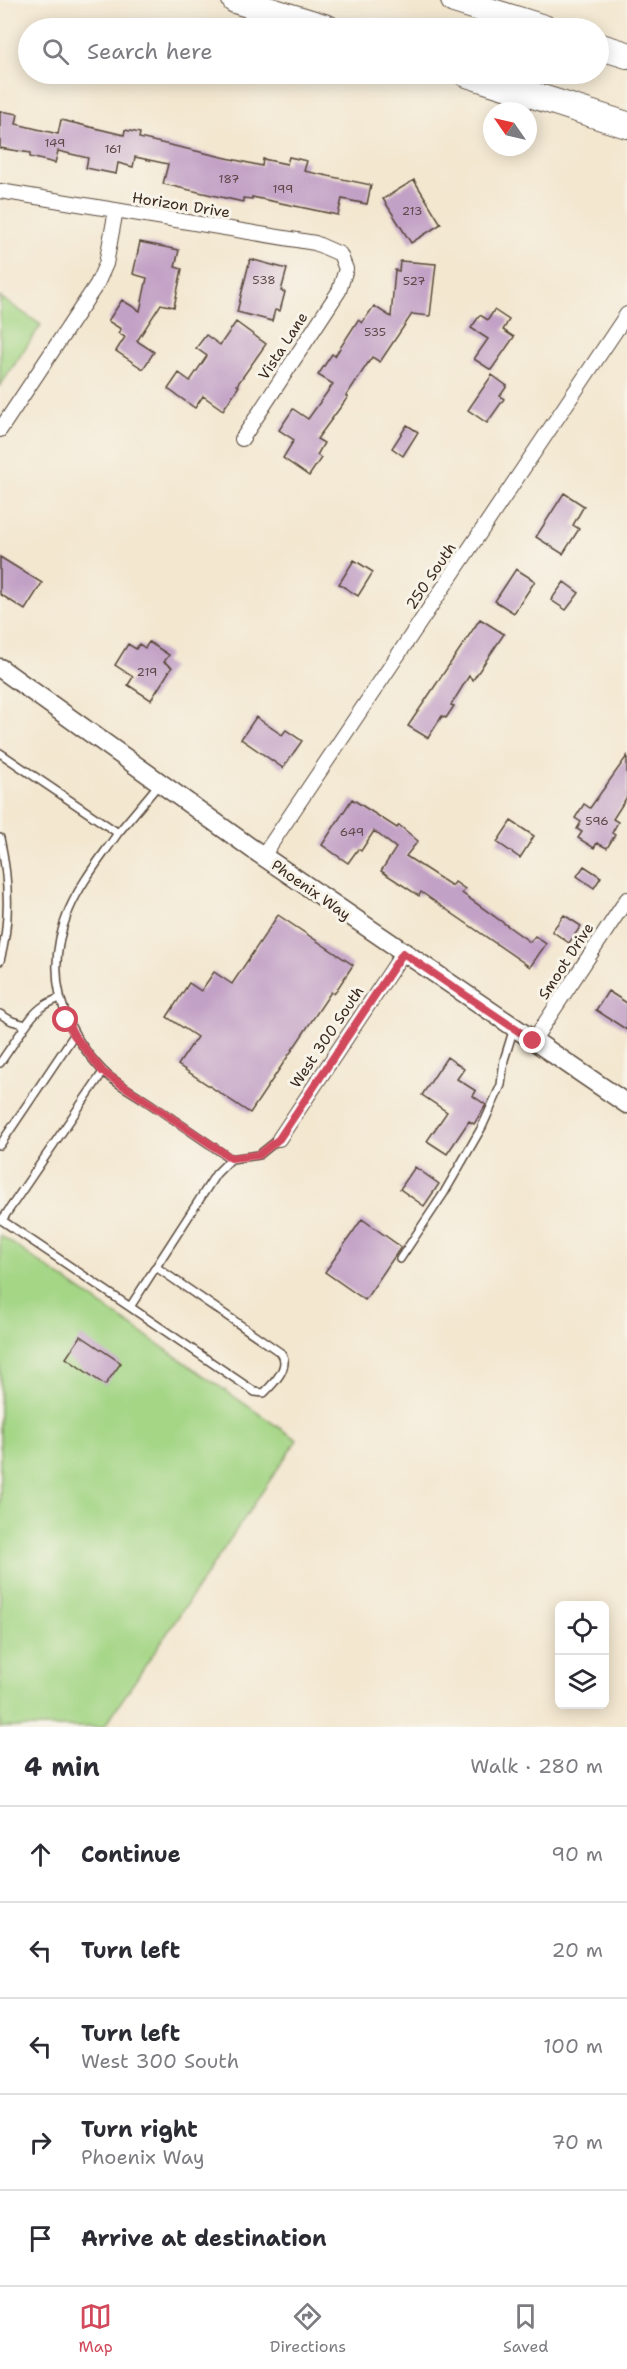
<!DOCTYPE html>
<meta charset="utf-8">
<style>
:root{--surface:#fff;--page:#f7f7f7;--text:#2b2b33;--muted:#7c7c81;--line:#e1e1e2;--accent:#d1495b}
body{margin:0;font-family:"Shantell Sans",sans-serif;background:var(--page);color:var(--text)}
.controls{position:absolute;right:18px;bottom:18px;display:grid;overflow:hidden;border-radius:9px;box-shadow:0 3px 15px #0003}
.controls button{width:54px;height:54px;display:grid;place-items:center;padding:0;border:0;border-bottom:2px solid var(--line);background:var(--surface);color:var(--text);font:30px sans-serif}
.compass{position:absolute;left:483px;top:102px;width:54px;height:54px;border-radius:50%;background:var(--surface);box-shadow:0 3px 15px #0003;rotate:304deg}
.stop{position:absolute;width:18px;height:18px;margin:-14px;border:4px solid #d1495b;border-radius:50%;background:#fff}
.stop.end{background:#d1495b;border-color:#fff;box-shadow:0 2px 6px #0008}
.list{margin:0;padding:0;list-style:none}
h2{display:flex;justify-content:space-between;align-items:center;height:78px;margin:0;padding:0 24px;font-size:26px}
h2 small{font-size:20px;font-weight:400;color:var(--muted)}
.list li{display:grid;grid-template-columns:39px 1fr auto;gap:18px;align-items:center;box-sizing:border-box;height:96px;padding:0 24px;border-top:2px solid var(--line)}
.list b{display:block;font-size:22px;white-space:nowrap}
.list p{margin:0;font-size:20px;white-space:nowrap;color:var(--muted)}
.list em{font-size:20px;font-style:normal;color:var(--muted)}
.icon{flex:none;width:33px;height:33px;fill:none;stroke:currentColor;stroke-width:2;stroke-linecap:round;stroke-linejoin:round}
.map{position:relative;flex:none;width:627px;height:1727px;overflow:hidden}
.search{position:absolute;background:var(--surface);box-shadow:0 3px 15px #0003;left:18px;right:18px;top:18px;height:66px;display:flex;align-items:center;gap:15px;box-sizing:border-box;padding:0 21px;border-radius:33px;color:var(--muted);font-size:22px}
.sheet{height:558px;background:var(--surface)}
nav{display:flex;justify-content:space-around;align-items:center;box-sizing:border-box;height:84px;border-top:2px solid var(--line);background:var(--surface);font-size:16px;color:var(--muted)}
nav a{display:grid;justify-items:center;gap:3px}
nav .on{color:var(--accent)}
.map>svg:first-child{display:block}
.green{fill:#a4d686;stroke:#708052;stroke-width:1.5}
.building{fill:#c2a1c6}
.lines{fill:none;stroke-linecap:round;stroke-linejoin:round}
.service-casing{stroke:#574639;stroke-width:10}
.minor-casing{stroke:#574639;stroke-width:16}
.tertiary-casing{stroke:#574639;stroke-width:21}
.motorway-casing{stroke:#574639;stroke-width:28}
.service{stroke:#fff;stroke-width:7}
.minor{stroke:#fff;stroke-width:14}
.tertiary{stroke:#fff;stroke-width:18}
.motorway{stroke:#fff;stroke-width:26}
.route{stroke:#d1495b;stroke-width:8}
.labels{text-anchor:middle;stroke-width:6;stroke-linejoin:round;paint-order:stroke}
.number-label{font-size:12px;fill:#5d4848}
.street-label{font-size:15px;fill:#3b2a1e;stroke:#f7f3e8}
</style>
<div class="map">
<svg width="627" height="1727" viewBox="0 0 627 1727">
<rect width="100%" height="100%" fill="#f7f3e8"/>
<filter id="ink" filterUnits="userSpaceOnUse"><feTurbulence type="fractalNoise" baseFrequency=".0167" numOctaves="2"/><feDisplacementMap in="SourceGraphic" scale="12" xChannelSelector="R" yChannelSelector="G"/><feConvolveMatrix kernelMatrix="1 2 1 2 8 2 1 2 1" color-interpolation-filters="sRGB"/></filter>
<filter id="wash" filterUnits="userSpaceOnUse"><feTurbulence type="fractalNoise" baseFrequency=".008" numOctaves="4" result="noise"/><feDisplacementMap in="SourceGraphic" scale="24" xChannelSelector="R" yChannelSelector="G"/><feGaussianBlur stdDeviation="1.35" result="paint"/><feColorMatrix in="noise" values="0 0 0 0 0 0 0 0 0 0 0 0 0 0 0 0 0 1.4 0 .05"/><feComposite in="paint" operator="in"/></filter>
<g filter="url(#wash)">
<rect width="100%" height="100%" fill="#f3e7d0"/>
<path class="green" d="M0,297L41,325L0,386Z
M0,1235L297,1440L104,1727H0Z"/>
<g id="blocks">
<path class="building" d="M0,111L18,114L16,124L58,134L61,120L124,135L125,130L140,133L139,138L262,166L263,159L287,164L289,157L307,161L304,171L371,185L367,204L342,199L338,215L252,197V199L243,198V202L163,184L168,164L135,157L133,167L118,163L116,174L86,168L88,158L58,151L55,163L30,157V153L0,148Z
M414,180L441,224L411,243L383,199Z
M140,242L179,250L175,267L182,269L174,307L161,304L137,341L154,352L143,369L116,351L125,337L118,333L121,329L108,321L122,300L140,311L147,278L133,274Z
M250,259L287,269L281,291L285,292L280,311L275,310L272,321L237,312Z
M400,261L436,264L430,316L412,314L380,362L372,357L346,396L348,397L317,439L324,443L317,455L321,458L309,476L283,458L294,440L279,430L293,409L308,419L333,384L318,375L332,354L335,356L358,320L362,323L374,306L391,317L395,270L399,271Z
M494,310L509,320L503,330L514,337L491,370L474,359L488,339L471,328L480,315L488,320Z
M236,322L266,344L237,385L239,386L223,410L203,396L195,408L168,389L179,373L190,381L207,356L196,348L206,335L220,345Z
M492,375L507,386L500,396L504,399L487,423L468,410Z
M407,425L418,432L403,456L392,448Z
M564,493L584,506L573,525L579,529L563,554L536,537Z
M0,557L42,583L25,610L0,594Z
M354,560L373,572L358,596L339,584Z
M516,569L535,581L514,613L495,601Z
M564,582L579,593L566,610L551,600Z
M480,619L504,634L473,680L469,676L451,705L454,706L446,718L442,716L428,738L408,726Z
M149,642L169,655L164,662L172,667L151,700L128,685L133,677L115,665L128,644L136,649L139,644L145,648Z
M256,717L282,735L286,730L302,741L283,768L241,739Z
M627,756V797L613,819L618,822L612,833L615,835L607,848L597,843L594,848L578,838L582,832L577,829L581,822L575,818L584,804L590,808Z
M352,799L397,828L399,825L418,841L406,856L452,886L455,882L465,889L462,893L530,942L535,936L546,944L530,967L421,892L419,896L381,871L396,848L374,831L361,851L358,849L348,863L322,845Z
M511,821L534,836L520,858L497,842Z
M584,866L601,877L594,888L577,876Z
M278,915L353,965L334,994L331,992L250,1113L178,1065L197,1037L167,1017L189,983L201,991L214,972L232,984Z
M564,915L581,926L569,943L552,931Z
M608,991L627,1003V1030L596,1010Z
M447,1057L464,1069L457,1079L476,1091L473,1096L486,1105L474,1124L469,1121L447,1154L427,1141L447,1112L422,1095Z
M415,1167L439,1184L424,1206L400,1189Z
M362,1219L401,1247L365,1300L325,1272Z
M81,1336L121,1363L105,1385L66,1358Z"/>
</g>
</g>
<g filter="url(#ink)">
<use href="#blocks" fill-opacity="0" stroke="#574639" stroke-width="1.5"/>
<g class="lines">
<defs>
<path id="service" d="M0,753L118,833L159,784
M118,833C101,858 81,882 69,910C44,970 59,1024 102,1070C113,1082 130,1090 143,1099C173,1119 202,1139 231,1159L259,1155L279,1139
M0,838C9,879 11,920 0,961
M0,1014L12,1021L26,1025C36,1010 44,1004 60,998
M0,1063L26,1025
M0,1145L74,1035
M0,1219L130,1307
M2,1220L103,1072
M400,1259L444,1193L482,1127L501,1085L504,1060L514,1028
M156,1267L281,1353C291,1366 274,1383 264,1393L255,1392L130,1307L216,1174L231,1159"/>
<path id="minor" d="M0,191L315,243L340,254L346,269L339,291L242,439
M0,430L97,284L106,264L116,210
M263,856L627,314
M533,1041L627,899
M279,1139L403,953"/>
<path id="tertiary" d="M0,668L251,848L627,1104"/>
<path id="motorway" d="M235,0L327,28
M454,0L544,28
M598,46L627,55
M467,74L627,125"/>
</defs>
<use href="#service" class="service-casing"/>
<use href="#minor" class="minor-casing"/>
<use href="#tertiary" class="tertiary-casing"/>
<use href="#motorway" class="motorway-casing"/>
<use href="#service" class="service"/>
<use href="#minor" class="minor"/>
<use href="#tertiary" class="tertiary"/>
<use href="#motorway" class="motorway"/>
</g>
</g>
<g class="lines" filter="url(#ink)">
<path class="route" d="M66,1020L74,1035L103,1072L231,1158L259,1155L279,1139L403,953L533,1041"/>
</g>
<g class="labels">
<g class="number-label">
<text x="55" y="147">149</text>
<text x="113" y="153">161</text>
<text x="229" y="183">187</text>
<text x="283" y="193">199</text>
<text x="412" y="215">213</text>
<text x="264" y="284">538</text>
<text x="414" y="285">527</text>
<text x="375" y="336">535</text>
<text x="147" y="676">219</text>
<text x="597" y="825">596</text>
<text x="352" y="836">649</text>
</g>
<g class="street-label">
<text transform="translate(181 205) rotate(9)" y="5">Horizon Drive</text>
<text transform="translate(283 346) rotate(-57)" y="5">Vista Lane</text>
<text transform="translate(431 576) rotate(-56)" y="5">250 South</text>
<text transform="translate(311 890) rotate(35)" y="5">Phoenix Way</text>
<text transform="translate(566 961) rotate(-57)" y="5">Smoot Drive</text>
<text transform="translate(327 1037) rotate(-56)" y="5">West 300 South</text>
</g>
</g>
</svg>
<div class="controls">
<button><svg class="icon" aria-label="locate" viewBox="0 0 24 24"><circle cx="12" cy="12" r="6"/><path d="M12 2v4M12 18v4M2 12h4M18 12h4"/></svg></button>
<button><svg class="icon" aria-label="layers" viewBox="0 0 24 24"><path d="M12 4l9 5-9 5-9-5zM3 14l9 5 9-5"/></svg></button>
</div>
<svg class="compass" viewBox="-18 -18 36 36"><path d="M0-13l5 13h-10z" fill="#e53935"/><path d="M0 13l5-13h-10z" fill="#7c7c81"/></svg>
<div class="stop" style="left:66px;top:1020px"></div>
<div class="stop end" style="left:533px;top:1041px"></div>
<div class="search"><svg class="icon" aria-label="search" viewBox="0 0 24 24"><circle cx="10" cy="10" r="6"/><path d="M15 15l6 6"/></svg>Search here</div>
</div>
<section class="sheet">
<h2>4 min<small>Walk · 280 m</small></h2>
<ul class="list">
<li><svg class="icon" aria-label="ahead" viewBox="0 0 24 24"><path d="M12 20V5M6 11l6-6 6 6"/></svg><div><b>Continue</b></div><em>90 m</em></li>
<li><svg class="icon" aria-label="left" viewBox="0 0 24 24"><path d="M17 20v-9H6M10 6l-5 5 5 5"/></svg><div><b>Turn left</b></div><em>20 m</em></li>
<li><svg class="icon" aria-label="left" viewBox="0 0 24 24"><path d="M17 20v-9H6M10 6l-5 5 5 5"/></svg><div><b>Turn left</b><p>West 300 South</p></div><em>100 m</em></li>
<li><svg class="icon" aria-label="right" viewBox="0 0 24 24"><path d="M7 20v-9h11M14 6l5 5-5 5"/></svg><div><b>Turn right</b><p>Phoenix Way</p></div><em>70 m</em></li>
<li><svg class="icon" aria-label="arrive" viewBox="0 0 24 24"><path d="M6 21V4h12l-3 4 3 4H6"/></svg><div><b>Arrive at destination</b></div></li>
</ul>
</section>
<nav>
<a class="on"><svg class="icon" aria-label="map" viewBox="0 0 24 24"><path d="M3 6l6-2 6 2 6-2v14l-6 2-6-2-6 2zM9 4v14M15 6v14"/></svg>Map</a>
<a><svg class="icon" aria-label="directions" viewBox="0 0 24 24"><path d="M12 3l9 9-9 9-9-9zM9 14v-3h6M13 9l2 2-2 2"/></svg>Directions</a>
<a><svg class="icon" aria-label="saved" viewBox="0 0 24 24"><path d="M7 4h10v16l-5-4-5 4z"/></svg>Saved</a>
</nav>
